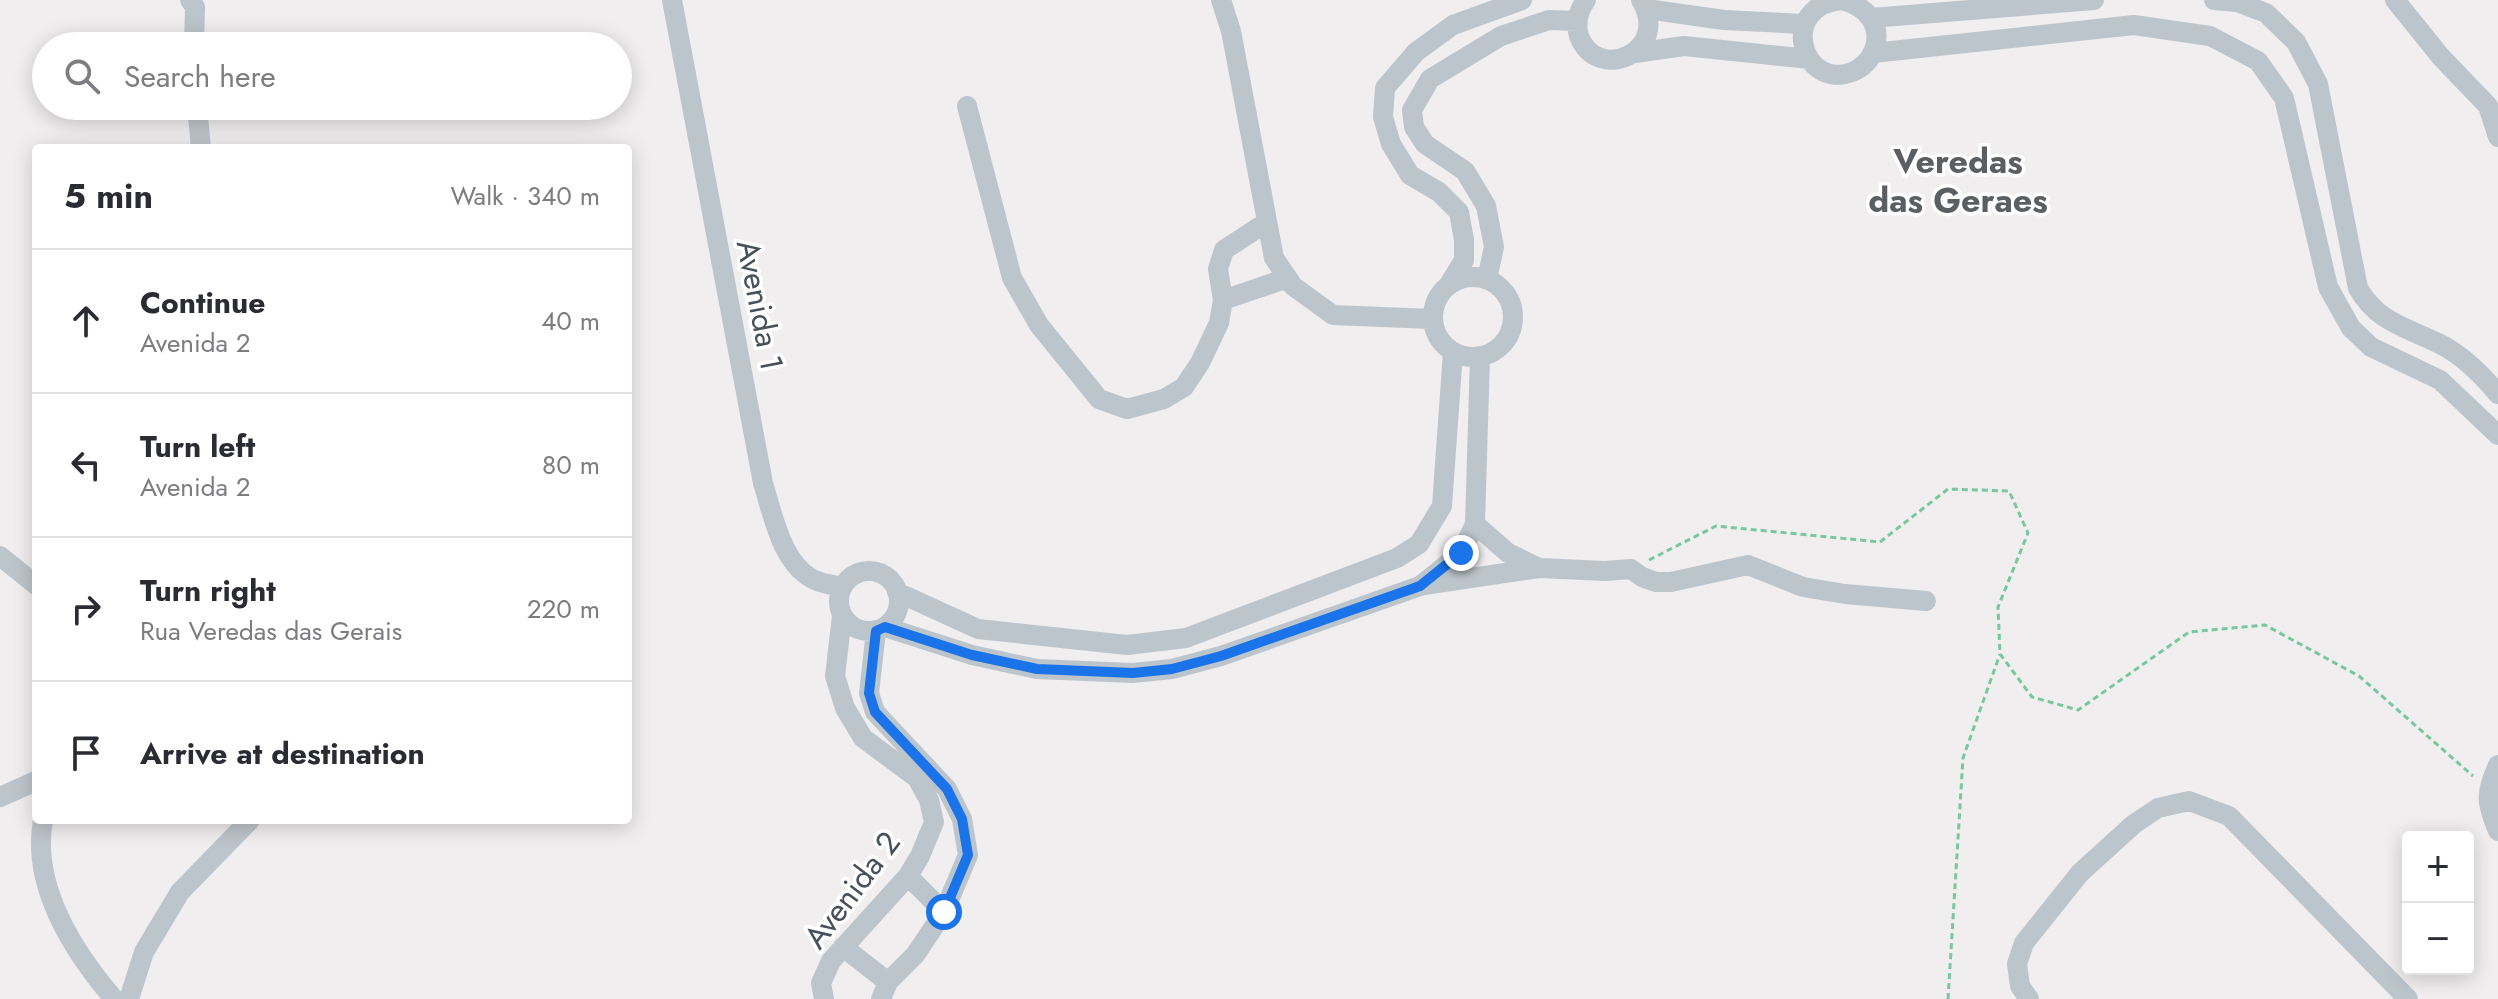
<!DOCTYPE html>
<meta charset="utf-8">
<style>
:root{--surface:#fff;--page:#f7f7f7;--text:#2b2b33;--muted:#7c7c81;--line:#e1e1e2}
body{margin:0;font-family:Jost,sans-serif;background:var(--page);color:var(--text)}
.controls{position:absolute;right:24px;bottom:24px;display:grid;overflow:hidden;border-radius:8px;box-shadow:0 4px 20px #0003}
.controls button{width:72px;height:72px;display:grid;place-items:center;padding:0;border:0;border-bottom:2px solid var(--line);background:var(--surface);color:var(--text);font:40px sans-serif}
.stop{position:absolute;width:24px;height:24px;margin:-18px;border:6px solid #1a73e8;border-radius:50%;background:#fff}
.stop.end{background:#1a73e8;border-color:#fff;box-shadow:0 2px 8px #0008}
.list{margin:0;padding:0;list-style:none}
h2{display:flex;justify-content:space-between;align-items:center;height:104px;margin:0;padding:0 32px;font-size:34px}
h2 small{font-size:26px;font-weight:400;color:var(--muted)}
.list li{display:grid;grid-template-columns:52px 1fr auto;gap:24px;align-items:center;box-sizing:border-box;height:144px;padding:0 32px;border-top:2px solid var(--line)}
.list b{display:block;font-size:30px;white-space:nowrap}
.list p{margin:0;font-size:26px;white-space:nowrap;color:var(--muted)}
.list em{font-size:26px;font-style:normal;color:var(--muted)}
.icon{flex:none;width:44px;height:44px;fill:none;stroke:currentColor;stroke-width:2;stroke-linecap:round;stroke-linejoin:round}
.map{position:relative;flex:none;width:2498px;height:999px;overflow:hidden}
.search{position:absolute;background:var(--surface);box-shadow:0 4px 20px #0003;left:32px;top:32px;width:600px;height:88px;display:flex;align-items:center;gap:20px;box-sizing:border-box;padding:0 28px;border-radius:44px;color:var(--muted);font-size:30px}
.panel{position:absolute;background:var(--surface);box-shadow:0 4px 20px #0003;left:32px;top:144px;width:600px;height:680px;border-radius:8px}
.map>svg:first-child{display:block}
.lines{fill:none;stroke-linecap:round;stroke-linejoin:round}
.path{stroke:#79c79f;stroke-width:3;stroke-dasharray:6 4;stroke-linecap:butt}
.minor{stroke:#bdc5cc;stroke-width:20}
.route{stroke:#1a73e8;stroke-width:10}
.labels{text-anchor:middle;stroke-width:7;stroke-linejoin:round;paint-order:stroke}
.street-label{font-size:32px;fill:#47515a;stroke:#fff}
.neighbourhood-label{font-size:34px;font-weight:bold;fill:#5b5e62;stroke:#fff}
</style>
<div class="map">
<svg width="2498" height="999" viewBox="0 0 2498 999">
<rect width="100%" height="100%" fill="#f0eeee"/>
<g class="lines">
<path class="path" d="M1649,560L1716,526L1880,542L1948,489L2009,491L2028,533L1998,607L2000,654L2032,697L2078,710L2189,632L2265,625L2359,676L2473,776
M1948,999L1963,758L2000,654"/>
<path class="minor" d="M190,0L195,7L194,46
M672,0L763,483C773,515 782,567 817,581C825,584 834,585 842,587
M1221,0L1231,31L1274,258L1293,286L1333,315L1432,319
M1586,0C1578,11 1575,22 1579,36C1597,84 1672,52 1641,0
M1841,0C1778,6 1801,91 1852,72C1862,68 1870,60 1874,50C1883,25 1866,6 1842,0
M2214,0L2237,2L2266,13L2296,42L2318,84L2358,288C2378,323 2406,327 2440,344C2462,355 2483,376 2498,394
M2395,0L2441,57L2488,106L2498,137
M1647,9L1724,20L1804,24
M1871,18L2094,0
M1635,53L1684,46L1809,59
M1873,53L2134,25L2210,36L2258,61L2284,98L2328,287L2351,328L2371,347L2440,380L2498,435
M197,106L201,148
M967,106L1012,278L1039,325L1099,399L1127,409L1164,399L1184,387L1200,363L1219,323L1223,300L1218,269L1224,250L1267,222
M1433 317a40 40 0 1 1 80 0a40 40 0 1 1-80 0Z
M1487,279L1494,247L1486,206L1465,171L1425,144L1414,127L1412,110L1430,79L1501,36L1549,20L1577,21
M1450,283L1464,260V240L1459,212L1439,192L1410,175L1391,144L1383,117L1385,88L1416,52L1453,25L1522,0
M1223,300L1288,278
M1475,524L1508,553L1539,568
M0,556L36,585
M839 601a30 30 0 1 1 60 0a30 30 0 1 1-60 0Z
M1424,585L1539,568L1605,571L1631,569L1642,577L1656,582H1671L1748,565L1803,587L1845,594L1926,601
M897,592L978,629L1127,645L1186,638L1397,558L1419,544L1442,506L1453,352
M885,627L972,655L1037,669L1133,673L1172,669L1221,656L1420,586L1461,553L1475,524L1480,356
M876,631L869,693L875,712L947,789L962,819L968,855L944,912L915,955L888,982L881,999
M2498,765C2485,794 2486,802 2498,831
M0,797L36,781
M43,820C31,886 73,951 114,999
M908,876L944,912
M843,947L888,982
M129,999L144,952L180,892L250,820
M824,999L821,983L831,961L908,876L920,856L934,822L929,800L917,778L863,738L845,708L835,676L842,616
M2029,999L2020,986L2017,964L2024,943L2080,873L2134,824L2158,808L2189,801L2229,816L2408,999"/>
</g>
<g class="lines">
<path class="route" d="M944,912L968,855L962,819L947,789L875,712L869,693L876,631L885,627L972,655L1037,669L1133,673L1172,669L1221,656L1420,586L1461,553"/>
</g>
<g class="labels">
<g class="street-label">
<text transform="translate(760 305) rotate(79)" y="11">Avenida 1</text>
<text transform="translate(852 890) rotate(-53)" y="11">Avenida 2</text>
</g>
<g class="neighbourhood-label">
<text x="1958" y="173">Veredas<tspan x="1958" dy="39">das Geraes</tspan></text>
</g>
</g>
</svg>
<div class="controls">
<button>+</button>
<button>−</button>
</div>
<div class="stop" style="left:944px;top:912px"></div>
<div class="stop end" style="left:1461px;top:553px"></div>
<div class="search"><svg class="icon" aria-label="search" viewBox="0 0 24 24"><circle cx="10" cy="10" r="6"/><path d="M15 15l6 6"/></svg>Search here</div>
<section class="panel">
<h2>5 min<small>Walk · 340 m</small></h2>
<ul class="list">
<li><svg class="icon" aria-label="ahead" viewBox="0 0 24 24"><path d="M12 20V5M6 11l6-6 6 6"/></svg><div><b>Continue</b><p>Avenida 2</p></div><em>40 m</em></li>
<li><svg class="icon" aria-label="left" viewBox="0 0 24 24"><path d="M17 20v-9H6M10 6l-5 5 5 5"/></svg><div><b>Turn left</b><p>Avenida 2</p></div><em>80 m</em></li>
<li><svg class="icon" aria-label="right" viewBox="0 0 24 24"><path d="M7 20v-9h11M14 6l5 5-5 5"/></svg><div><b>Turn right</b><p>Rua Veredas das Gerais</p></div><em>220 m</em></li>
<li><svg class="icon" aria-label="arrive" viewBox="0 0 24 24"><path d="M6 21V4h12l-3 4 3 4H6"/></svg><div><b>Arrive at destination</b></div></li>
</ul>
</section>
</div>
